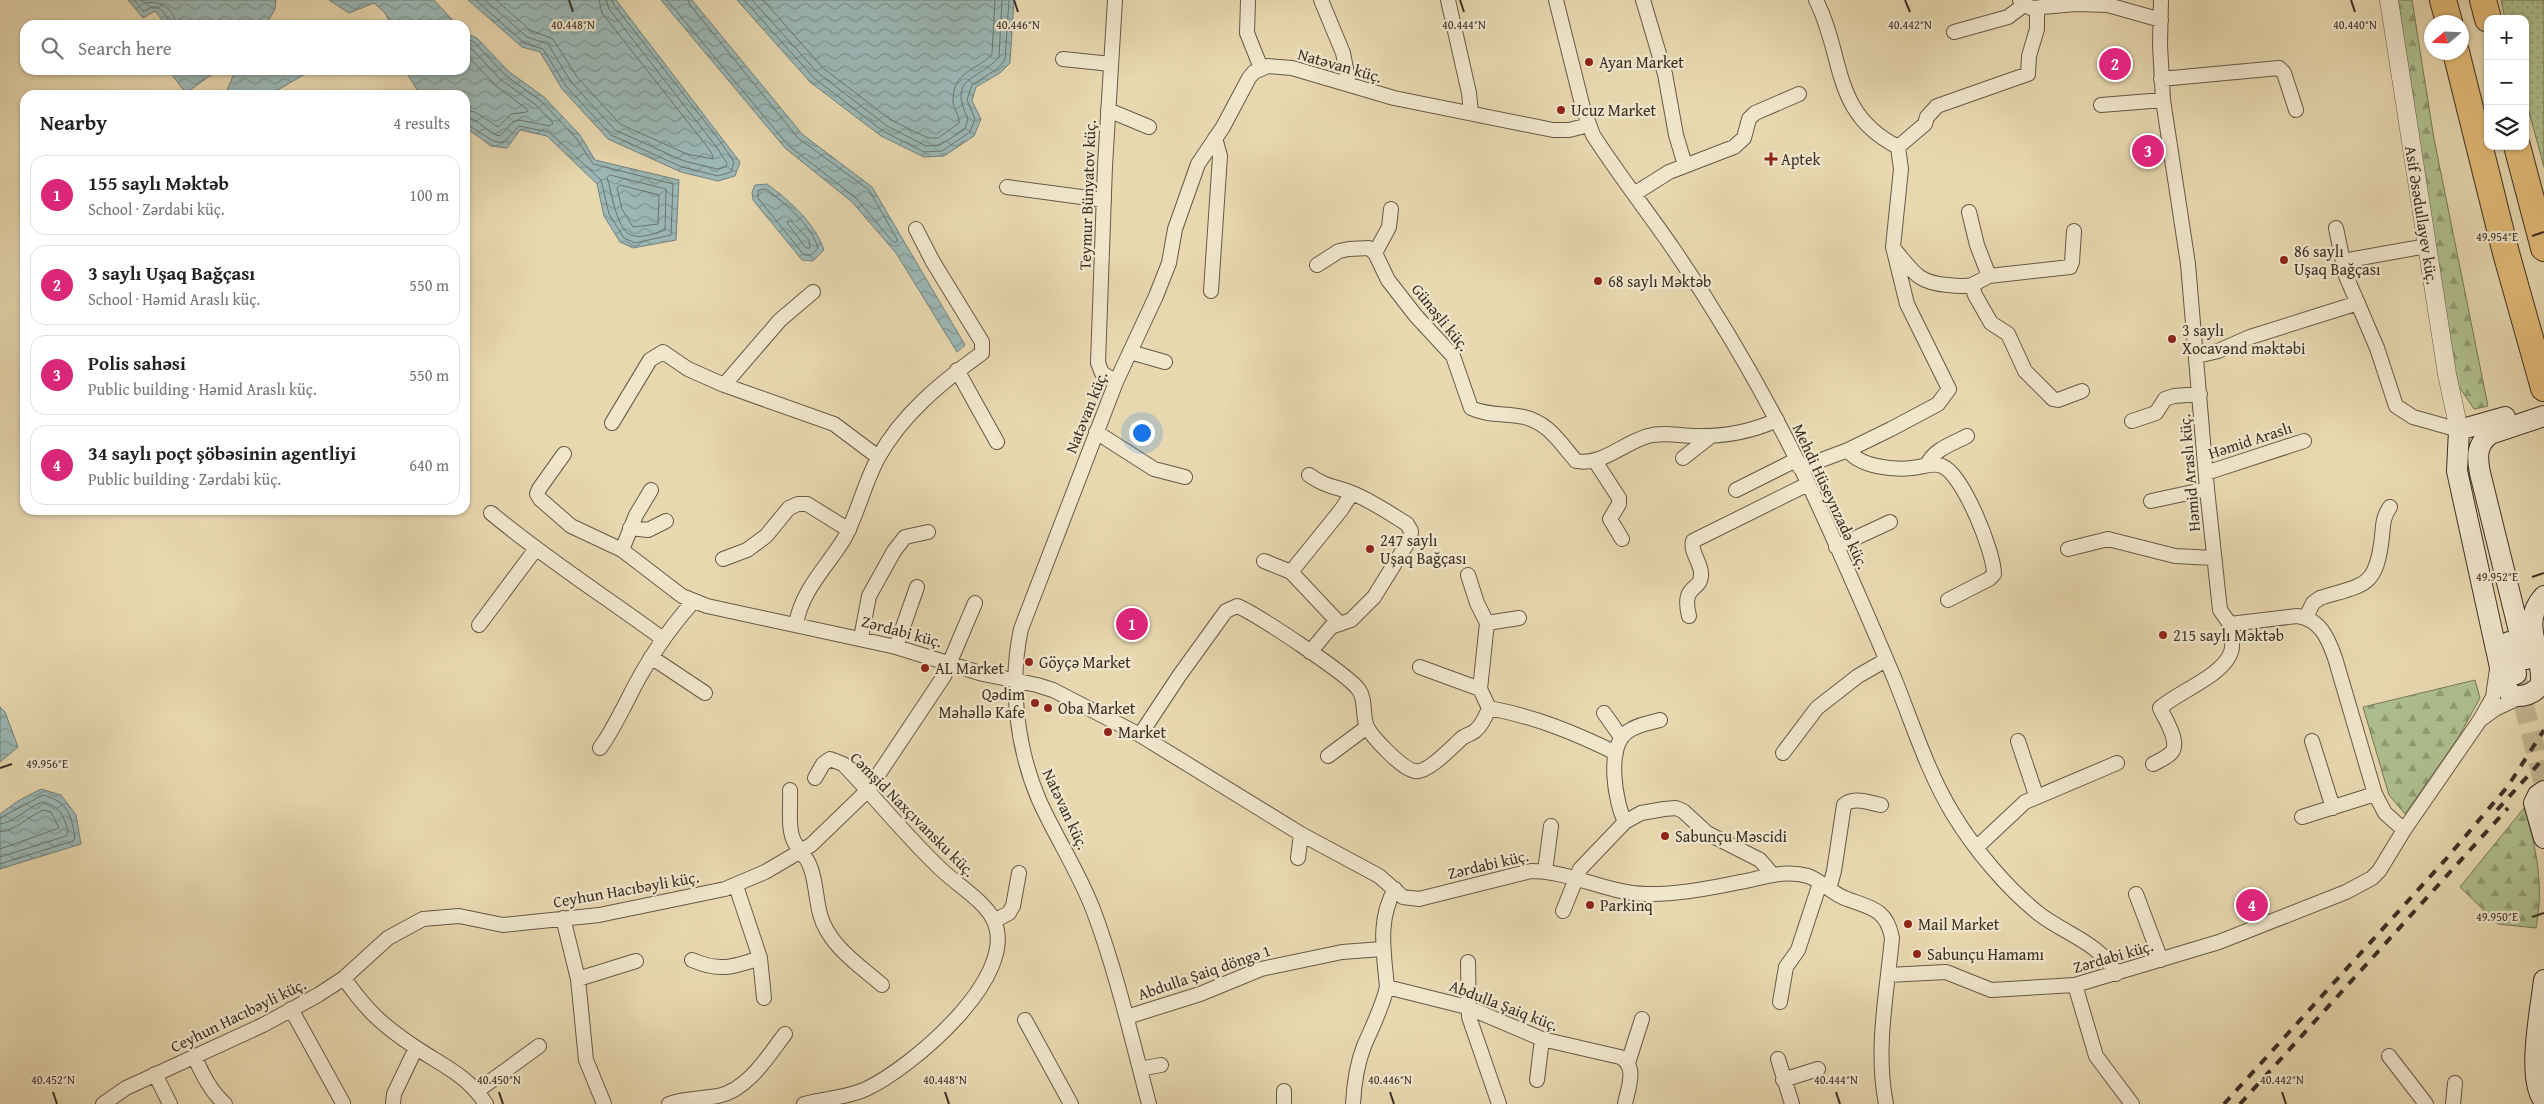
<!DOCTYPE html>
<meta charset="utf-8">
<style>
:root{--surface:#fff;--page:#f6f6f6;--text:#222;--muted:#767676;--line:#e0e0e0;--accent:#db2777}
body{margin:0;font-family:"Gentium Book Plus",serif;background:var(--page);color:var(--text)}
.controls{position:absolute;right:15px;top:15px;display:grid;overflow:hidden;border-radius:10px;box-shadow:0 1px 4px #0004}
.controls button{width:45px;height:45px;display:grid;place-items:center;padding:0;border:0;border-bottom:1px solid var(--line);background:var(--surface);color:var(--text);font:25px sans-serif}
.compass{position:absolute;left:2424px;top:15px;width:45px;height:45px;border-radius:50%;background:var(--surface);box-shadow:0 1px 4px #0004;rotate:251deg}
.you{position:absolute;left:1141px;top:432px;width:18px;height:18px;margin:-12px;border:4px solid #fff;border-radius:50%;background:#1a73e8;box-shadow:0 0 0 8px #1a73e833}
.badge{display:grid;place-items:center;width:32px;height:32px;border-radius:50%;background:var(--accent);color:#fff;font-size:16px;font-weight:700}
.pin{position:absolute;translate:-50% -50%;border:2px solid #fff;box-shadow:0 1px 5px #0006}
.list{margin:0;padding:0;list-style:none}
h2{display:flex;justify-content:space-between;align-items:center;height:65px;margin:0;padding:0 20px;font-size:21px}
h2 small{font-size:16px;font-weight:400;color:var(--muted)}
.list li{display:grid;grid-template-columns:32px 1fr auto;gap:15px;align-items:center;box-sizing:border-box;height:80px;margin:0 10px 10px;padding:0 10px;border:1px solid var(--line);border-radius:15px}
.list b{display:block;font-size:19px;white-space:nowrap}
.list p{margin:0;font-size:16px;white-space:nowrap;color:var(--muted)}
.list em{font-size:16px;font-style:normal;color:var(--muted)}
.icon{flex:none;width:28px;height:28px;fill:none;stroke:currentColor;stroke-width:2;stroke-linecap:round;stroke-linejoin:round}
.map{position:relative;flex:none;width:2544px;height:1104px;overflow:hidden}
.search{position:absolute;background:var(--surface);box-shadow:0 1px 4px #0004;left:20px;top:20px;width:450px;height:55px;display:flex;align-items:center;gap:12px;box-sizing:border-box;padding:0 18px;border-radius:15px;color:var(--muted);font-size:19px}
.panel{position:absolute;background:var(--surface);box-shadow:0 1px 4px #0004;left:20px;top:90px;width:450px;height:425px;border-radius:15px}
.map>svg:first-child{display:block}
.grass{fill:url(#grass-dots);stroke:#75785b}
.forest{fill:url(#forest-firs);stroke:#75785b}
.water{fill:url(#water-waves);stroke:#75817c}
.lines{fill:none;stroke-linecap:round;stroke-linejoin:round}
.shore{stroke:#6b746e;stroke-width:1}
.secondary-tunnel{stroke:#c5b694;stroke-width:20;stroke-dasharray:20 10;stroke-linecap:butt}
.minor-casing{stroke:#665948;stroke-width:16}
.tertiary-casing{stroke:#665948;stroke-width:19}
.secondary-casing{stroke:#3b2f26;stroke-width:22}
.motorway-casing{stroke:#3b2f26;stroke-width:28}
.minor{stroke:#f0e6cc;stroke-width:14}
.tertiary{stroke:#f0e6cc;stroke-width:18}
.secondary{stroke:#f0e6cc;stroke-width:20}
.motorway{stroke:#e4bc78;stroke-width:26}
.rail{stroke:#3b2f26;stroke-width:4;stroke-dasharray:9 9;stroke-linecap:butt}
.ticks{fill:none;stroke:#3b2f26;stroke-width:2}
.poi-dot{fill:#8f2418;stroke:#f0e6cc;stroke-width:2}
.labels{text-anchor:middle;stroke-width:4.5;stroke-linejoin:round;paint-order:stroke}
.poi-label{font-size:16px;fill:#3b2f26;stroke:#f0e6cc;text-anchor:start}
.street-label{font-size:16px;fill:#3b2f26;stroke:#f0e6cc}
.ticks-label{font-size:12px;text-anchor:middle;fill:#3b2f26;stroke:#f0e6cc;stroke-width:4.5;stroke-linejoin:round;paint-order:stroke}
</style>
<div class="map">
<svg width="2544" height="1104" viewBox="0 0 2544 1104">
<defs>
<pattern id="grass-dots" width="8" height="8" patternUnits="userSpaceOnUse" patternTransform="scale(1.25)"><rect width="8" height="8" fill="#afc090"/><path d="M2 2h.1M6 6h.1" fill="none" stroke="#909c75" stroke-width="1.8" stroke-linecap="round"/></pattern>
<pattern id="forest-firs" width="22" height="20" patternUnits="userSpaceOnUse" patternTransform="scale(1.25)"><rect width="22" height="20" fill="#afc090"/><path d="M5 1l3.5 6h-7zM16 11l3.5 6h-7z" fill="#909c75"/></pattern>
<pattern id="water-waves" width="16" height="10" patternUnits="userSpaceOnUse" patternTransform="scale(1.25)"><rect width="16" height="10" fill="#9bb8b6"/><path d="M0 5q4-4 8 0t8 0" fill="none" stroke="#809694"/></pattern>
</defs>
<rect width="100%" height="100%" fill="#e8d8b0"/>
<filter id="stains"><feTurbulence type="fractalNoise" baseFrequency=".004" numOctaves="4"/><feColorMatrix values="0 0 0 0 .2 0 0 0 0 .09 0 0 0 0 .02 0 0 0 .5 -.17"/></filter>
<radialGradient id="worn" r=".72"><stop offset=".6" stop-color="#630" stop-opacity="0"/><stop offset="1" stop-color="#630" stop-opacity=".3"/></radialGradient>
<path class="grass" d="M2501,0H2544V167L2525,97V19H2505Z"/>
<path class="forest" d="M2398,0H2412L2434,139L2488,406L2474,409L2455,381Z
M2475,680L2480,698L2458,738L2405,814L2389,795L2363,707Z
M2524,808C2537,848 2544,887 2536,928L2498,924L2460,887Z"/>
<path class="water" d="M128,0H276L275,9L266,25H166L155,11L143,18Z
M329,0H434L457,25H391L385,13L374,3L349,13Z
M468,0H616L740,162L735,176L718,181L681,172L608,139L562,89L540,52L522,47Z
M661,0H692L802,134L872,187L965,345L957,352L896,253L852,202L785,148Z
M737,0H1014L1010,63L1000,73L976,87L972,101L981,119L974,136L944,156L924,157L881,136L810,82Z
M465,33L477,38L508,71L544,97L580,135L595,160L679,180L676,240L633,248L620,242L604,216L597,184L547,136L520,130L507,148L491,146L465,127V95H420L405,70H465Z
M168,70H218L186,93Z
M241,70H312L269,95H225L233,76Z
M767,184C790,201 815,223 824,250L813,261L802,260L753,200L752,192L755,185Z
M0,707L5,712L18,747L0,762Z
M41,789L61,795L76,815L81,844L0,869V814L18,801Z"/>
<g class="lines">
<path class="shore" d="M134,0L143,11C147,10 152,6 156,7C163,9 169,19 170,25
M141,0L145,3C160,0 175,9 176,25
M476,0L524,43L543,49L566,86L611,135L682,167L718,176L731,172L734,162L720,141L614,5L612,0
M485,0L527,37L548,44L571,82L615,130L684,161L717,169L726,167L727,163L715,145L609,9L606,0
M496,0L530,30L553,39L577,77L620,124L687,154L713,159V156L709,149L602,13L599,0
M667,0L788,145L856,198L893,242H897V239L869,190L798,138L690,5L688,0
M744,0L814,78L883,131L924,152L942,151L970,132L975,119L967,100L972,85L997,69L1005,60L1009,0
M752,0L818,73L887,126L926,146L940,145L965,129L968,119C947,75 978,82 999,57L1002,0
M763,0L823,68L891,120L928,138H938L959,123C960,115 953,109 953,101C953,70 976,72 992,54L995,0
M465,38L474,42L505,75L541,101L576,138L593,164L673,184L671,235L635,243L624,238L609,214L601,180L549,132L519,126L503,143L493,141L465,123
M465,45L471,48L500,79L536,105L553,123L550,126L518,120L512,123L500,136C487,134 479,118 465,117
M465,53L495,85L528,110L527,112L511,114L498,127L475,112L465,110
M610,175L666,189L665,230C657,233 642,238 634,236C616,233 612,191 607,178Z
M620,185L659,195L658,224L633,227L622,209L617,188Z
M766,189C785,203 812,226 818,248L811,255H804L758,198V191Z
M788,221H791L809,240L810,248H806L788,224Z
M0,818L43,795C68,802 71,814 75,838L73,841L0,864
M0,824C12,824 29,806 43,802C60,806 65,817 68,833L66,836L0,857
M0,832C15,831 29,816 43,810L51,812L59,828L0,849"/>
<path class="secondary-tunnel" d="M2516,674L2544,784"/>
<defs>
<path id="minor" d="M1115,0L1105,166L1098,363L1102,373L1116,382
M1248,0L1247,33L1261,68
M1321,0L1343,53L1349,84
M1448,0L1469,93L1471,113
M1556,0L1583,108L1593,135C1618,174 1648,212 1674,250C1722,320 1764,393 1801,468C1834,538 1865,609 1895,680C1913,725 1928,773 1953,814C1975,850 2006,887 2038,913C2063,933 2102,944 2116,974
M1643,0L1665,74L1676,135L1685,165
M2020,0L2031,8L2076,4L2108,5L2161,20
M2161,0L2160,45L2163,100L2188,264L2207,489L2220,610L2230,624L2297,616C2320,619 2328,638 2335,658L2375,794L2385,813L2404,830
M1954,32L2008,17L2024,5
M1063,59L1111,64
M2161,79L2279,68L2284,73L2296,110
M2101,105L2163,100
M1108,110L1149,127
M1898,147L1925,124L1927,117L1937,106L2028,74L2029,56L2037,29V8
M1007,187L1104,200
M1634,194L1669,172L1734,147L1744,138L1749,119L1755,113L1799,94
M1969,212L1977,245L1989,276
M2336,228L2346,276L2377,348L2396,406L2413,417L2459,430
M1894,249C1913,271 1917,283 1948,285C1956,286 1964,287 1972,285L1975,295L1991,323L2008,334L2025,371L2053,399L2058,400L2082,391
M1375,253L1389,227L1391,209
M2343,261L2427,246
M1317,265L1339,251L1349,249L1369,248L1375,253L1388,280L1416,316L1453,356L1471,408C1488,416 1506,413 1524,417C1548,422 1561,444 1576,461C1602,466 1623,443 1648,436C1665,431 1683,437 1701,436C1727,436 1753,431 1777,420
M1972,285L1989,276L2070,267L2072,262L2074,231
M1211,291L1220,156L1215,138
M1130,352L1165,362
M2197,356L2218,351L2250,337L2358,303
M957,370L997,442
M724,385L780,320L813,292
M2132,421L2156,413L2165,399L2174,396L2200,394
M612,423L650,360L663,352L688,369L724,385L834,424L878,457
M1096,432L1154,469L1185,477
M1848,450C1859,467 1894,470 1912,468C1922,467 1933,462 1942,466C1963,474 1994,552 1994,574L1989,579L1948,600
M564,454L539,489L537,494L540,499L571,526L622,550L682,596L707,606L896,647L983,674L1037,685L1053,690L1140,735L1301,834L1379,876L1403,897L1419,899L1531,871C1570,871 1606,893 1646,894C1674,895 1712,888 1740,882C1763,878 1784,869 1808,876C1822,881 1832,894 1847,899C1871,908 1887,909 1892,938C1887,993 1875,1049 1886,1104
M1683,458L1711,436
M1595,461L1619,498V504L1610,519L1622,539
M1927,465C1934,449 1952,444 1967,436
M1800,468L1848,450L1891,429L1938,404L1949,389L1907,304L1893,247L1901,169L1898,147C1831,113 1845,58 1816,0
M2206,473L2304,441
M1309,475C1326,487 1335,486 1352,493C1372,501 1389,513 1407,524L1411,531L1410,539L1374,597L1351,620L1331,627L1310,652
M1736,490L1796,460
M2151,501L2207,489
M491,513C546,559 606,597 663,639
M630,528L648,530L666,521
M1836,547L1890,522
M2068,549L2108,539L2175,556L2214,558
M622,550L636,515L651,490
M723,559L747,550L766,536L789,508L798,504H807L849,530
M1264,561L1291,572
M1689,616C1681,583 1701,592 1701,575C1702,563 1690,553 1693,541L1808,484
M2306,617L2313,603L2320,598C2365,584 2376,588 2382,537C2383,525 2383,517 2390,507
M1487,623L1519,618
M796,624C802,590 826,568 844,539C858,513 864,484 878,458C902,414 942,382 982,353V342L933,262L916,229
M1340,624L1291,572L1341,510L1352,493
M479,625L535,550
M861,638L869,596L894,551L905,537L928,532
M896,647L917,587
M651,657L705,693
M1420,667L1480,689
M2497,669L2493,697L2480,720L2495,709L2523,696
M1489,708C1536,717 1573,732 1616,753
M1604,713L1621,737
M1140,735L1179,676L1226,611L1237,606C1255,613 1349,675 1359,690C1366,700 1362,715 1367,727
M2018,741L2036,795
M2312,741L2333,808
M600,748C611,733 618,718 627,701C644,666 667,631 693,602
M1783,753L1817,708L1858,676L1886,660
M1328,756L1367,727C1373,738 1402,769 1415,771C1427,774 1453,746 1462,738C1466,735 1471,734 1475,731C1482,725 1486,716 1489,708L1480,689L1487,623L1477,603L1468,575
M2153,764C2159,761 2166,758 2171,753C2181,743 2165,719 2160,708C2179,691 2223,676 2231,652C2234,644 2231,633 2230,624
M790,790C791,805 787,830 795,843C801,852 808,858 811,869C816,883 816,899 820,914C828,945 859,965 882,985
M2302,817L2375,794
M1625,822C1615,802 1606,748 1627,732C1636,725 1649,723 1660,720
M1977,847L2025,802L2117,763
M1298,858L1301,834
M1545,871L1551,826
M736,886L760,958L764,998
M1829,889L1834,871L1844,805C1853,796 1870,803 1881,805
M2136,894L2161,960
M1563,911L1580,869L1625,822L1641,813L1664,809L1676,808L1683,811L1707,833L1760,860L1772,874
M563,918L578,979L586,1060L604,1104
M994,921L1009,913L1013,906L1019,873
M692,960C720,972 733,967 760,958
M1468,962L1469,1017L1499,1104
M1888,975L1946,972L1991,990L2075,985L2219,942L2346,892L2372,878L2379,871L2404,830L2480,720
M344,978C365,1009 383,1026 415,1047C443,1066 466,1074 486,1104
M578,979L636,961
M2075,985L2096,1056L2132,1104
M1387,987C1384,953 1377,920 1395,889
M1780,1002L1786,967L1798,950L1820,883
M291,1009L343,1103
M1127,1017L1200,994L1261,969L1342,952L1382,949
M1025,1020L1071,1104
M194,1056C202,1073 210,1091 225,1104
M2389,1056L2426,1104
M1778,1059L1792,1104
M1628,1063L1642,1019
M1140,1069L1161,1065
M155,1074L170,1104
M1537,1080L1542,1039
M1783,1080L1818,1069
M477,1091L539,1046
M1284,1091V1104
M103,1104L126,1088L263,1025L318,995L344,978L388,938L423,919L459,916L503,925L599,915L725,889L765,872L811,845L868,790L944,676L975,603
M393,1104L394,1094L416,1048
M669,1104C685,1098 701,1099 718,1096C748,1090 768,1056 785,1034
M804,1104C825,1098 847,1098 866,1089C911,1068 1022,975 993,919C985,902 958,885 944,872C908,839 877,799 843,764L830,759L823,764L815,778
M1149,1104C1132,1040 1117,974 1094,912C1079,872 1056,838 1039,800C1017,749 1009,683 1021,629L1116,382L1156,296L1169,263L1175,229L1198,164L1223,127L1249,78L1254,72L1268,66L1292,68L1394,98L1553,130H1569L1589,125
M1353,1104C1354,1084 1357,1064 1364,1046C1373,1025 1382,1008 1387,987L1467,1007L1542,1039L1620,1057C1638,1066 1628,1088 1625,1104
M2453,1104L2455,1083"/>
<path id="tertiary" d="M2389,0L2447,374L2459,430"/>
<path id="secondary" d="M2459,430L2457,471L2503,681L2511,695C2523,698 2534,694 2541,684C2544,652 2518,624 2544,596
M2459,430L2505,417
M2509,642L2516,674
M2526,659L2480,473C2477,457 2476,445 2490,434L2544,416
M2544,791L2538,795L2534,803L2544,838
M2544,980C2541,1008 2526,1078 2544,1101"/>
<path id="motorway" d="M2443,0L2449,22
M2483,0L2488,19
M2456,52L2506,253L2544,388
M2517,146L2544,248"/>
</defs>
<use href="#minor" class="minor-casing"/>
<use href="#tertiary" class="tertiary-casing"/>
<use href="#secondary" class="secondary-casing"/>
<use href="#motorway" class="motorway-casing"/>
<use href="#minor" class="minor"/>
<use href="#tertiary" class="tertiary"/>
<use href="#secondary" class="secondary"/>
<use href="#motorway" class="motorway"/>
<path class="rail" d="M2497,810L2544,758
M2224,1104L2446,859L2508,786L2544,730
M2240,1104L2508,808"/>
</g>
<path class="ticks" d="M569,0L573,12M1014,0L1018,12M1460,0L1464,12M1905,0L1910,12M2351,0L2355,12M2532,236L2544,232M2532,577L2544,573M0,768L12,764M2532,917L2544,913M53,1092L57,1104M499,1092L503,1104M945,1092L949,1104M1390,1092L1394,1104M1836,1092L1840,1104M2282,1092L2286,1104"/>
<g class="poi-dot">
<circle cx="1589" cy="62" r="5"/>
<circle cx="1561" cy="110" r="5"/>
<path d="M1768.5 151.5h5v5h5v5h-5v5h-5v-5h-5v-5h5z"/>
<circle cx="2284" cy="260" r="5"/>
<circle cx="1598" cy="281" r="5"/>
<circle cx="2172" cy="339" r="5"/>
<circle cx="1370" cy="549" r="5"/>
<circle cx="2163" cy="635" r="5"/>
<circle cx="1029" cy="662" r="5"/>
<circle cx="925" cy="668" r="5"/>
<circle cx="1035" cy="703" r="5"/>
<circle cx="1048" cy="708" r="5"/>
<circle cx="1108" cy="732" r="5"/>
<circle cx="1665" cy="836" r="5"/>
<circle cx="1590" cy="905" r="5"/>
<circle cx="1908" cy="924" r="5"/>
<circle cx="1917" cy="954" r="5"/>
</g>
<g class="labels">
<g class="poi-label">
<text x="1599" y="68">Ayan Market</text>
<text x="1571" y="116">Ucuz Market</text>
<text x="1781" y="165">Aptek</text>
<text x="2294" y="257">86 saylı<tspan x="2294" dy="18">Uşaq Bağçası</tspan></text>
<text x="1608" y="287">68 saylı Məktəb</text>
<text x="2182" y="336">3 saylı<tspan x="2182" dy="18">Xocavənd məktəbi</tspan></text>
<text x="1380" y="546">247 saylı<tspan x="1380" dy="18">Uşaq Bağçası</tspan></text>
<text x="2173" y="641">215 saylı Məktəb</text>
<text x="1039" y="668">Göyçə Market</text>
<text x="935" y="674">AL Market</text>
<text x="1025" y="700" text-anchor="end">Qədim<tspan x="1025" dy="18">Məhəllə Kafe</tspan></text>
<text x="1058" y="714">Oba Market</text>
<text x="1118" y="738">Market</text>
<text x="1675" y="842">Sabunçu Məscidi</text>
<text x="1600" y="911">Parkinq</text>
<text x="1918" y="930">Mail Market</text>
<text x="1927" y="960">Sabunçu Hamamı</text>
</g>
<g class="street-label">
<text transform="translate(1340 65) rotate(16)" y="6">Natəvan küç.</text>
<text transform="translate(1087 195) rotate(-88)" y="6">Teymur Bünyatov küç.</text>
<text transform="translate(2422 215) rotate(81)" y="6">Asif Əsədullayev küç.</text>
<text transform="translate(1441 317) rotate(51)" y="6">Günəşli küç.</text>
<text transform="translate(1086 412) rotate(-68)" y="6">Natəvan küç.</text>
<text transform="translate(2250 440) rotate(-18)" y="6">Həmid Araslı</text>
<text transform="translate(2189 473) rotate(-95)" y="6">Həmid Araslı küç.</text>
<text transform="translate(1831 496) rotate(65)" y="6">Mehdi Hüseynzadə küç.</text>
<text transform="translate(902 631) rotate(15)" y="6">Zərdabi küç.</text>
<text transform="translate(1066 809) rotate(65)" y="6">Natəvan küç.</text>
<text transform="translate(913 814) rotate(45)" y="6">Cəmşid Naxçıvansku küç.</text>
<text transform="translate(1488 864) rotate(-13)" y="6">Zərdabi küç.</text>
<text transform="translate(626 889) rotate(-10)" y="6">Ceyhun Hacıbəyli küç.</text>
<text transform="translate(2113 956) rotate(-16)" y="6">Zərdabi küç.</text>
<text transform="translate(1204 972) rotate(-19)" y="6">Abdulla Şaiq döngə 1</text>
<text transform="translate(1504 1005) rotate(21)" y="6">Abdulla Şaiq küç.</text>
<text transform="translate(238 1015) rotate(-26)" y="6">Ceyhun Hacıbəyli küç.</text>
</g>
</g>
<g class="ticks-label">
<text x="2355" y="29">40.440°N</text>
<text x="573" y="29">40.448°N</text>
<text x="1018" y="29">40.446°N</text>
<text x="1464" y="29">40.444°N</text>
<text x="1910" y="29">40.442°N</text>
<text x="2497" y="241">49.954°E</text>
<text x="2497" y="581">49.952°E</text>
<text x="47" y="768">49.956°E</text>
<text x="2497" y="921">49.950°E</text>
<text x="53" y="1084">40.452°N</text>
<text x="499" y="1084">40.450°N</text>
<text x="945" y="1084">40.448°N</text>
<text x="1390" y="1084">40.446°N</text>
<text x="1836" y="1084">40.444°N</text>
<text x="2282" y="1084">40.442°N</text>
</g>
<rect width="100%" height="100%" filter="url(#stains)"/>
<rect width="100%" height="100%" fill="url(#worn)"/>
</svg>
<div class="controls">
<button>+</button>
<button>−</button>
<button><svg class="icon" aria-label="layers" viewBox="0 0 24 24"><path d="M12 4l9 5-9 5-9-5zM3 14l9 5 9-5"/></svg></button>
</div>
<svg class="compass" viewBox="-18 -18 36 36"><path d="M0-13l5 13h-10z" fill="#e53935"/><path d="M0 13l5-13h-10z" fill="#767676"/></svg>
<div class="you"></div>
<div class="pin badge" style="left:1132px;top:624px">1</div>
<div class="pin badge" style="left:2115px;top:64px">2</div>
<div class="pin badge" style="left:2148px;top:151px">3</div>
<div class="pin badge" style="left:2252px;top:905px">4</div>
<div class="search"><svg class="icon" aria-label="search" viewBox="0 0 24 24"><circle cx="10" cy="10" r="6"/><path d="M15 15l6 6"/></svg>Search here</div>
<section class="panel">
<h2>Nearby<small>4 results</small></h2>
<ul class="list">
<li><span class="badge">1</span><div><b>155 saylı Məktəb</b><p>School · Zərdabi küç.</p></div><em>100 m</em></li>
<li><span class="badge">2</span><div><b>3 saylı Uşaq Bağçası</b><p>School · Həmid Araslı küç.</p></div><em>550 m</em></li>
<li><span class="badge">3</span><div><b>Polis sahəsi</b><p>Public building · Həmid Araslı küç.</p></div><em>550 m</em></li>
<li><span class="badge">4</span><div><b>34 saylı poçt şöbəsinin agentliyi</b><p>Public building · Zərdabi küç.</p></div><em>640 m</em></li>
</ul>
</section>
</div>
